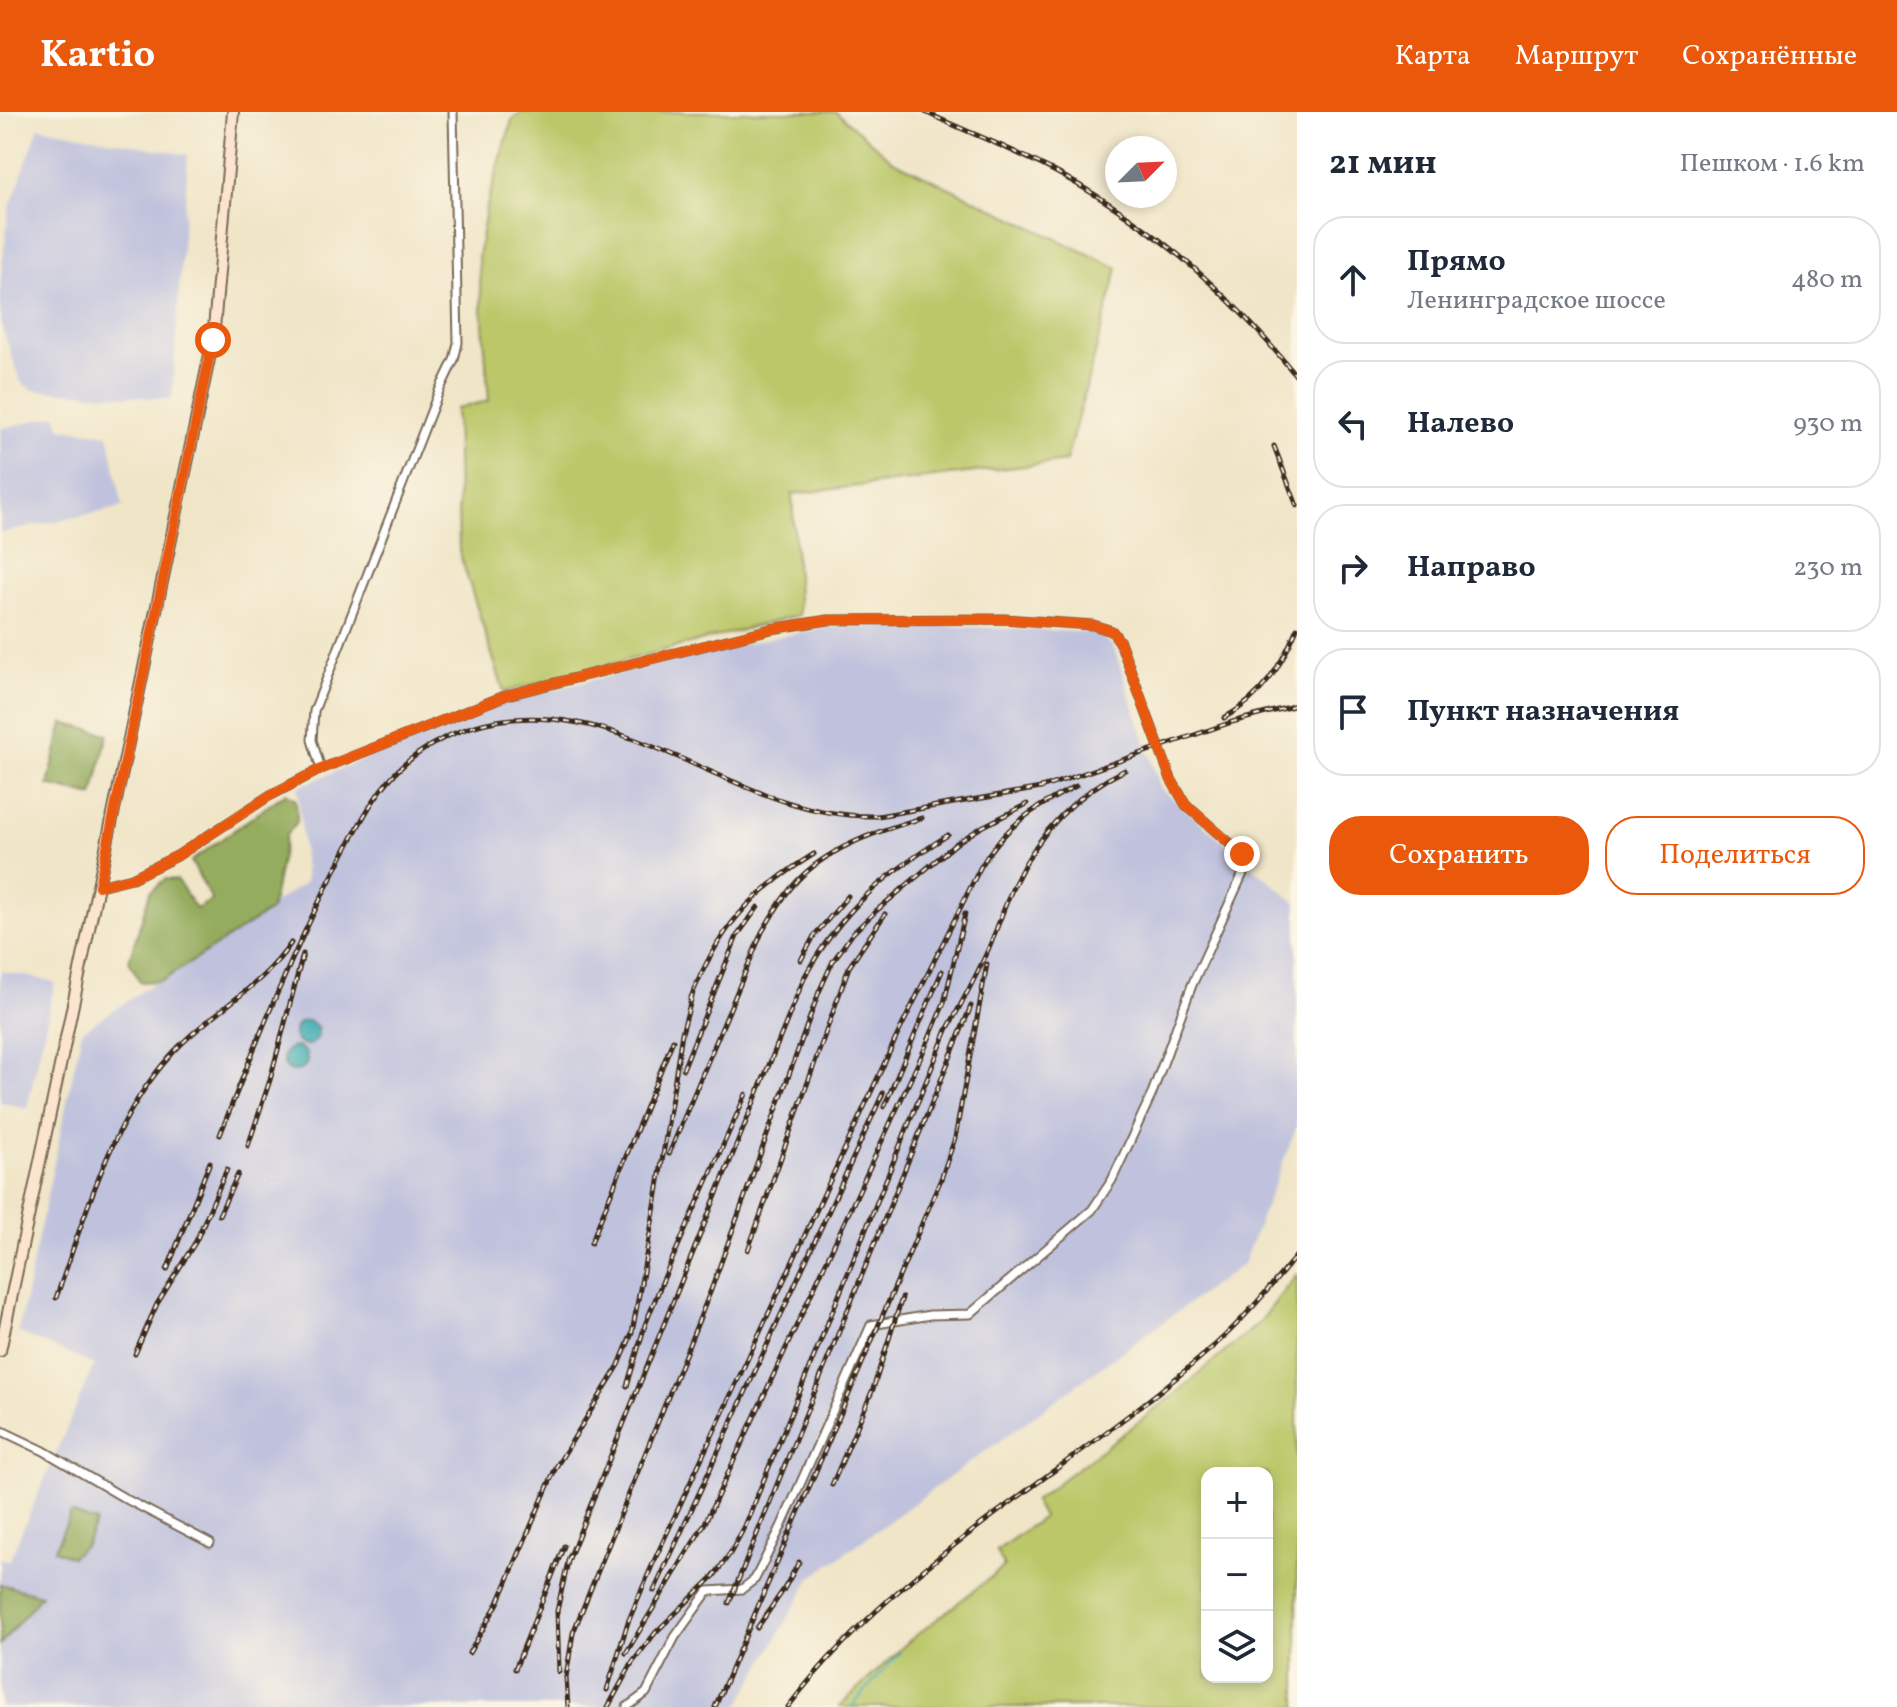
<!DOCTYPE html>
<html lang="ru">
<meta charset="utf-8">
<style>
:root{--surface:#fff;--page:#f2f2f3;--text:#1f2937;--muted:#747a83;--line:#e0e1e3;--accent:#ea580c}
body{margin:0;font-family:Vollkorn,serif;background:var(--page);color:var(--text)}
.controls{position:absolute;right:24px;bottom:24px;display:grid;overflow:hidden;border-radius:16px;box-shadow:0 4px 12px #0003}
.controls button{width:72px;height:72px;display:grid;place-items:center;padding:0;border:0;border-bottom:2px solid var(--line);background:var(--surface);color:var(--text);font:40px sans-serif}
.compass{position:absolute;left:1105px;top:24px;width:72px;height:72px;border-radius:50%;background:var(--surface);box-shadow:0 4px 12px #0003;rotate:66deg}
.stop{position:absolute;width:24px;height:24px;margin:-18px;border:6px solid #ea580c;border-radius:50%;background:#fff}
.stop.end{background:#ea580c;border-color:#fff;box-shadow:0 2px 8px #0008}
.list{margin:0;padding:0;list-style:none}
h2{display:flex;justify-content:space-between;align-items:center;height:104px;margin:0;padding:0 32px;font-size:34px}
h2 small{font-size:26px;font-weight:400;color:var(--muted)}
.list li{display:grid;grid-template-columns:52px 1fr auto;gap:24px;align-items:center;box-sizing:border-box;height:128px;margin:0 16px 16px;padding:0 16px;border:2px solid var(--line);border-radius:32px}
.list b{display:block;font-size:30px;white-space:nowrap}
.list p{margin:0;font-size:26px;white-space:nowrap;color:var(--muted)}
.list em{font-size:26px;font-style:normal;color:var(--muted)}
.actions{display:flex;gap:16px;padding:24px 32px}
.actions a{flex:1;padding:18px 0;border:2px solid var(--accent);border-radius:32px;text-align:center;font-size:28px;color:var(--accent)}
.actions .main{background:var(--accent);color:#fff}
.icon{flex:none;width:44px;height:44px;fill:none;stroke:currentColor;stroke-width:2;stroke-linecap:round;stroke-linejoin:round}
.map{position:relative;flex:none;width:1297px;height:1595px;overflow:hidden}
header{display:flex;align-items:center;gap:48px;box-sizing:border-box;height:112px;padding:0 40px;background:var(--accent);color:#fff}
header strong{font-size:38px}
nav{display:flex;gap:44px;margin-inline-start:auto;font-size:28px}
main{display:flex}
aside{flex:1;background:var(--surface)}
.map>svg:first-child{display:block}
.industrial{fill:#c0c2dd}
.green{fill:#bbc769;stroke:#7b7844;stroke-width:2;fill-rule:evenodd}
.forest{fill:#94ac5d;stroke:#686b3e;stroke-width:2}
.water{fill:#39aab3;stroke:#3a6a68;stroke-width:2}
.lines{fill:none;stroke-linecap:round;stroke-linejoin:round}
.stream{stroke:#39aab3;stroke-width:2}
.minor-casing{stroke:#7a6b59;stroke-width:11}
.secondary-casing{stroke:#7a6b59;stroke-width:14}
.minor{stroke:#fff;stroke-width:7}
.secondary{stroke:#fce5cf;stroke-width:10}
.rail-casing{stroke:#3b2a1e;stroke-width:5}
.rail{stroke:#fcf5e5;stroke-width:2;stroke-dasharray:6;stroke-linecap:butt}
.route{stroke:#ea580c;stroke-width:10}
</style>
<header>
<strong>Kartio</strong>
<nav><a>Карта</a><a>Маршрут</a><a>Сохранённые</a></nav>
</header>
<main>
<div class="map">
<svg width="1297" height="1595" viewBox="0 0 1297 1595">
<rect width="100%" height="100%" fill="#fcf5e5"/>
<filter id="ink" filterUnits="userSpaceOnUse"><feTurbulence type="fractalNoise" baseFrequency=".0125" numOctaves="2"/><feDisplacementMap in="SourceGraphic" scale="16" xChannelSelector="R" yChannelSelector="G"/><feConvolveMatrix kernelMatrix="1 2 1 2 8 2 1 2 1" color-interpolation-filters="sRGB"/></filter>
<filter id="wash" filterUnits="userSpaceOnUse"><feTurbulence type="fractalNoise" baseFrequency=".006" numOctaves="4" result="noise"/><feDisplacementMap in="SourceGraphic" scale="32" xChannelSelector="R" yChannelSelector="G"/><feGaussianBlur stdDeviation="1.8" result="paint"/><feColorMatrix in="noise" values="0 0 0 0 0 0 0 0 0 0 0 0 0 0 0 0 0 1.4 0 .05"/><feComposite in="paint" operator="in"/></filter>
<g filter="url(#wash)">
<rect width="100%" height="100%" fill="#f0e5c7"/>
<path class="industrial" d="M39,15L188,43L172,287L33,278L21,270L0,210V172L9,98Z
M57,303L60,316L108,322L123,395L0,421V317Z
M927,513L1099,521L1114,536L1161,677L1297,792V1014L1243,1152L811,1466L738,1595H0V1446L9,1449L94,1253L18,1220L82,919L306,770L298,675L503,589L766,527L824,516Z
M0,859L55,870L27,996L0,990Z"/>
<path class="green" d="M522,0H836L893,49L1118,156L1066,349L792,382L799,503L504,580L459,439L456,296L489,289L478,145L486,97L512,8Z
M1297,1162V1595H839L909,1529L1004,1455L996,1439L1043,1405L1034,1389L1173,1284L1259,1211ZM1207,1361H1267V1565H1207Z"/>
<path class="forest" d="M63,611L108,622L93,684L48,673Z
M286,681L296,688L297,710L286,723L271,798L162,869L140,870L129,849L150,780L165,767L177,768L196,797L212,788L191,749Z
M71,1401L96,1410L86,1432L71,1445L54,1438Z
M0,1472L41,1483L0,1533Z"/>
<path class="water" d="M294 921a12 12 0 1 1 24 0a12 12 0 1 1-24 0Z
M283 947a12 12 0 1 1 24 0a12 12 0 1 1-24 0Z"/>
<g class="lines">
<path class="stream" d="M851,1595L900,1540"/>
</g>
</g>
<g filter="url(#ink)">
<g class="lines">
<defs>
<path id="minor" d="M321,657L312,628L314,599L439,279L454,248L458,231L453,0
M99,774L132,766L177,744L269,684L321,657L507,583L771,517L828,508L1004,507L1093,513L1112,519L1120,530L1171,667L1186,693L1242,742L1245,757L1192,873L1151,984L1112,1068L1092,1098L970,1202L930,1203L871,1213L781,1415L755,1467L742,1477L708,1479L675,1525L646,1581L627,1595
M0,1318L44,1339L126,1387L210,1431"/>
<path id="secondary" d="M0,1239L213,228L233,0"/>
</defs>
<use href="#minor" class="minor-casing"/>
<use href="#secondary" class="secondary-casing"/>
<use href="#minor" class="minor"/>
<use href="#secondary" class="secondary"/>
<defs>
<path id="rail" d="M925,0C971,22 1019,39 1063,64C1155,115 1232,183 1297,265
M1274,334L1297,394
M1224,606C1262,585 1281,555 1297,516
M801,848L814,824L848,784
M690,888C718,817 749,782 814,742
M683,957L737,824L758,795
M884,995L942,859
M220,1023C257,928 294,835 342,745C360,711 377,675 407,650C472,597 550,597 625,624C710,653 785,707 878,704L1041,676L1232,610L1297,593
M248,1034L270,968L303,842
M669,1042L762,820C774,800 786,779 803,763C835,733 881,718 922,706
M219,1103L238,1062
M591,1131L673,928
M748,1138L849,855L885,802
M167,1158L210,1050
M56,1186C86,1102 109,1012 170,944C207,902 260,878 291,831
M135,1242L157,1192L196,1129L227,1057
M627,1274L645,1213L663,1168L746,982
M832,1373L873,1277L902,1186
M568,1449L805,864C843,796 883,764 948,723
M654,1479L883,981
M729,1491L971,894
M757,1516L784,1477L799,1450
M469,1541L498,1491L556,1355L619,1253L632,1221L656,1088L682,921L694,877
M626,1541L705,1411L925,936L944,891L965,802
M515,1557L564,1434
M559,1560L557,1499L569,1445
M607,1578L628,1510L654,1449L897,924L980,756C1003,715 1035,695 1076,674
M568,1595L566,1565L573,1521L711,1178L819,880L833,849L853,821L876,799L958,730L982,715L1027,692
M608,1595L632,1551L656,1520L714,1464L731,1440L745,1414L947,918C961,892 975,867 987,840C997,818 1004,794 1015,771C1038,722 1075,682 1125,658
M715,1595L941,1067L955,1026L987,852
M788,1595C903,1444 1076,1357 1216,1232C1246,1205 1271,1174 1297,1143"/>
</defs>
<use href="#rail" class="rail-casing"/>
<use href="#rail" class="rail"/>
</g>
</g>
<g class="lines" filter="url(#ink)">
<path class="route" d="M213,228L99,774L132,766L177,744L269,684L321,657L507,583L771,517L828,508L1004,507L1093,513L1112,519L1120,530L1171,667L1186,693L1242,742"/>
</g>
</svg>
<div class="controls">
<button>+</button>
<button>−</button>
<button><svg class="icon" aria-label="layers" viewBox="0 0 24 24"><path d="M12 4l9 5-9 5-9-5zM3 14l9 5 9-5"/></svg></button>
</div>
<svg class="compass" viewBox="-18 -18 36 36"><path d="M0-13l5 13h-10z" fill="#e53935"/><path d="M0 13l5-13h-10z" fill="#747a83"/></svg>
<div class="stop" style="left:213px;top:228px"></div>
<div class="stop end" style="left:1242px;top:742px"></div>
</div>
<aside>
<h2>21 мин<small>Пешком · 1.6 km</small></h2>
<ul class="list">
<li><svg class="icon" aria-label="ahead" viewBox="0 0 24 24"><path d="M12 20V5M6 11l6-6 6 6"/></svg><div><b>Прямо</b><p>Ленинградское шоссе</p></div><em>480 m</em></li>
<li><svg class="icon" aria-label="left" viewBox="0 0 24 24"><path d="M17 20v-9H6M10 6l-5 5 5 5"/></svg><div><b>Налево</b></div><em>930 m</em></li>
<li><svg class="icon" aria-label="right" viewBox="0 0 24 24"><path d="M7 20v-9h11M14 6l5 5-5 5"/></svg><div><b>Направо</b></div><em>230 m</em></li>
<li><svg class="icon" aria-label="arrive" viewBox="0 0 24 24"><path d="M6 21V4h12l-3 4 3 4H6"/></svg><div><b>Пункт назначения</b></div></li>
</ul>
<div class="actions"><a class="main">Сохранить</a><a>Поделиться</a></div>
</aside>
</main>
